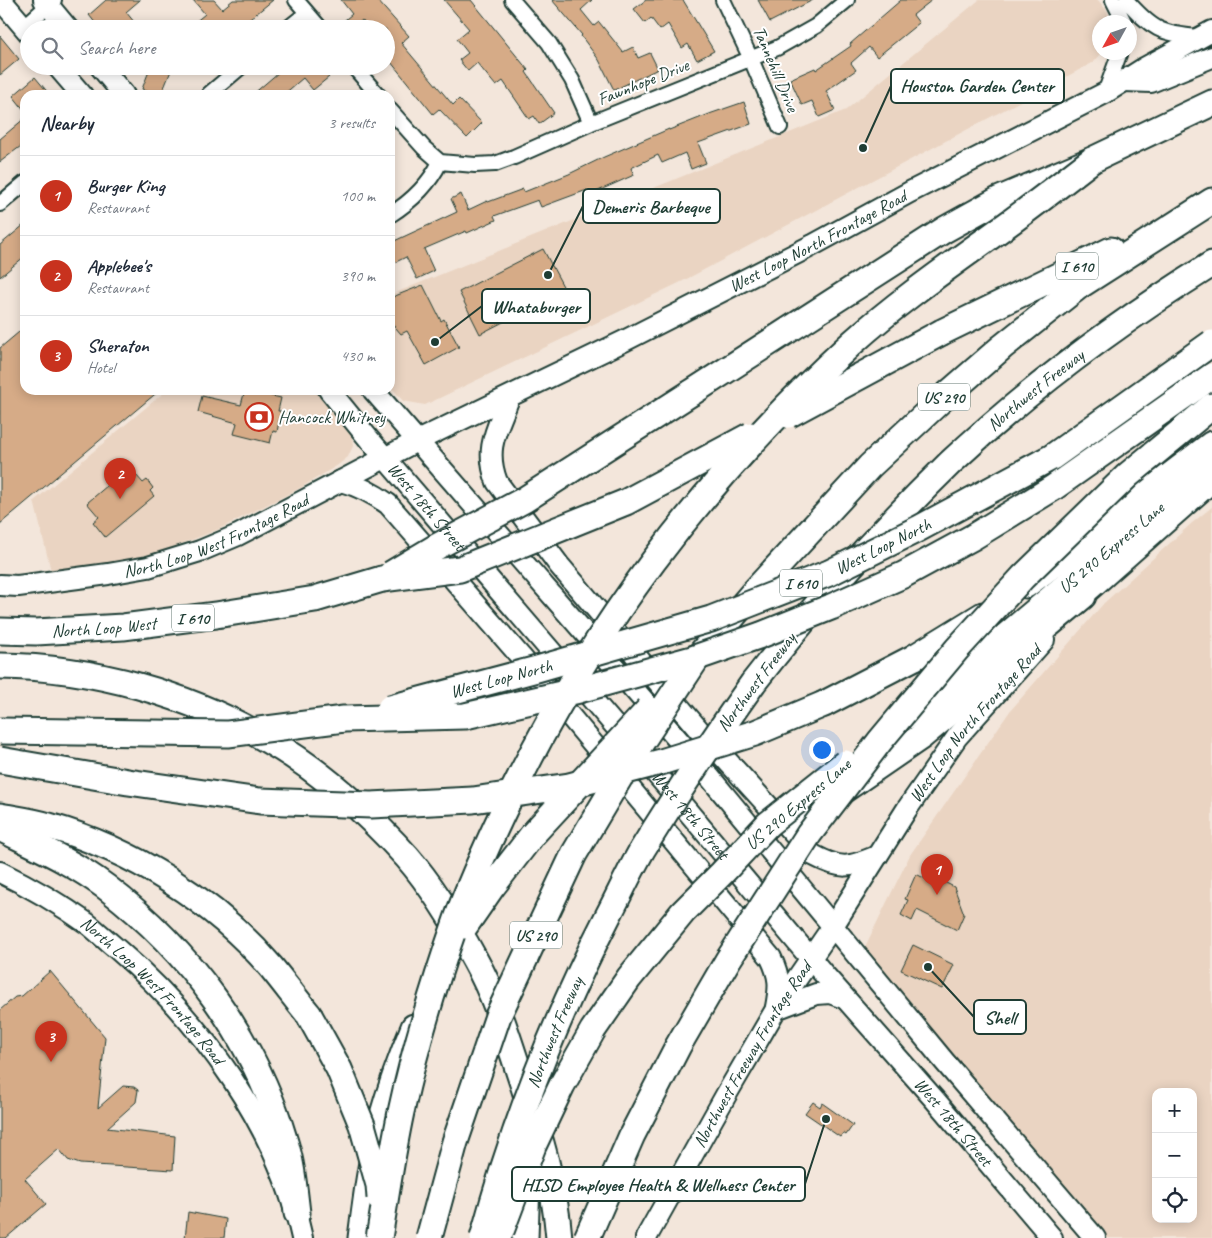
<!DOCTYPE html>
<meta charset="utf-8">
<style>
:root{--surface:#fff;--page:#f6f6f7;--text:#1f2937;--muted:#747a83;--line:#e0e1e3;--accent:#c8321e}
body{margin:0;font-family:Caveat,sans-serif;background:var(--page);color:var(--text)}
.controls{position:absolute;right:15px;bottom:15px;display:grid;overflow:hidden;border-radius:10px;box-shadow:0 2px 12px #0003}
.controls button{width:45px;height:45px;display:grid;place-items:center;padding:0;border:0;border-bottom:1px solid var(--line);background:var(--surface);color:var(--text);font:25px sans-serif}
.compass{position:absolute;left:1092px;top:15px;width:45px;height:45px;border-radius:50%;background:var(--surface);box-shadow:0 2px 12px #0003;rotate:230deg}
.you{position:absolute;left:821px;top:749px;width:18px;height:18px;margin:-12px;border:4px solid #fff;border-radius:50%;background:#1a73e8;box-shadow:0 0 0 8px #1a73e833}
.badge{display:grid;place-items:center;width:32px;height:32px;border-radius:50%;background:var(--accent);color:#fff;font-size:16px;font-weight:700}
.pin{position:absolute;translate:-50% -41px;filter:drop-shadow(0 1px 2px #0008)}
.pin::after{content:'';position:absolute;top:26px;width:18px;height:15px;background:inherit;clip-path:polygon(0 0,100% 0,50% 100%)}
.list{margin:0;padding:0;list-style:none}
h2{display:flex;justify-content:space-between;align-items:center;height:65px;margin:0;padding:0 20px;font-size:21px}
h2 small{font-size:16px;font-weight:400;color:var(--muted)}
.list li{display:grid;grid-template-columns:32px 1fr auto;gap:15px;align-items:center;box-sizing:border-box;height:80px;padding:0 20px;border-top:1px solid var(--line)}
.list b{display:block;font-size:19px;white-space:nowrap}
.list p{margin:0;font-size:16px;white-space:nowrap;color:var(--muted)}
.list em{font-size:16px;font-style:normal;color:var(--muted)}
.icon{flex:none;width:28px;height:28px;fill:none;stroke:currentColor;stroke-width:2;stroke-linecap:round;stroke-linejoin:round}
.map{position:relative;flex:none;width:1212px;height:1238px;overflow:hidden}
.search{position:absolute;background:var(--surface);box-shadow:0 2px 12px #0003;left:20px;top:20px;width:375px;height:55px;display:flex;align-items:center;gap:12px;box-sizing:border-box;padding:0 18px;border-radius:28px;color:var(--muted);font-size:19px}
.panel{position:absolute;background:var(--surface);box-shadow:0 2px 12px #0003;left:20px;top:90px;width:375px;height:305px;border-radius:15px}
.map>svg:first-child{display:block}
.built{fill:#ead4c2;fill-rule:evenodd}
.building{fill:#d6ab87;stroke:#1f3d34}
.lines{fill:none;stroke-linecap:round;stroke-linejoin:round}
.street-casing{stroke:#1f3d34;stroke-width:18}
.secondary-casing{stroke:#1f3d34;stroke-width:24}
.highway-casing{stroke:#1f3d34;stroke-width:29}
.street{stroke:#fff;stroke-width:14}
.secondary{stroke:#fff;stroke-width:20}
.highway{stroke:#fff;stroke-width:25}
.highway-bridge-casing{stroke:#1f3d34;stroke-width:29;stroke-linecap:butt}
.highway-bridge{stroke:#fff;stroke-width:25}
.labels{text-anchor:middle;stroke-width:4;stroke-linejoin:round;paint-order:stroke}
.shield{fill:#fff;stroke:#627771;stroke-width:1}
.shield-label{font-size:16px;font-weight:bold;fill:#1f3d34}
.street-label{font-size:18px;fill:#1f3d34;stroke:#fff}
.poi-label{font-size:18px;fill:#1f3d34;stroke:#fff;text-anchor:start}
.leader{fill:none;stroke:#1f3d34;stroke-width:2}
.callout-dot{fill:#1f3d34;stroke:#fff;stroke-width:2}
.callout{fill:#fff;stroke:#1f3d34;stroke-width:2}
.callout-label{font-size:19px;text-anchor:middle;font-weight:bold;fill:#1f3d34}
</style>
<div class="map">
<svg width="1212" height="1238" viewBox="0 0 1212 1238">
<rect width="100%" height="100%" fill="#f3e6db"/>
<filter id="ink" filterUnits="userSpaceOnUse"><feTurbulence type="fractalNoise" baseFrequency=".02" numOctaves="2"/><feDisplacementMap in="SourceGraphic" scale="10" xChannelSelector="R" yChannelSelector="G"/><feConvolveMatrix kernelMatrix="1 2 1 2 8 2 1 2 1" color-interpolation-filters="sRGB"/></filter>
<g filter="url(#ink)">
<path class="built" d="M979,0H1098L1108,12V22H1100V52L1102,53L1094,62L681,282L425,405L403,401L390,386V295L846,110Z
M167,390H321L351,430L353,446L348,457L338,465L300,488L219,529L171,548L143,556L115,563L52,575L34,501Z
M1212,507V1238H1101L861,955L910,855L1010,711L1104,603L1192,523ZM1156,1092H1193V1219H1156Z"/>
<path class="building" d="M106,0H140L126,12L135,23L128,29H100L89,15Z
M193,0H214L222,9L233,0H273L245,23L243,21L233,29H199L194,23L205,14Z
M341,0H377L409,36L401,43L453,105L459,99L482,123L467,138L439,109L433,114L386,56V29H369L362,20L352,29H334L352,14Z
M444,0H471L528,70L526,72L554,113L539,124L534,116L529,119L503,81L496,86L477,63L468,71L459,60L468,53L457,39L469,29Z
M552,0H592L581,10L594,26L599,22L623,52L633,47L638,58L650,53L658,69L614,90L599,60L581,36L582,35Z
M646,0H683L714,51L697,60L688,44L682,48L668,24L660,30L651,18L645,23L634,9Z
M758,0H813L770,22Z
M901,0H932L913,15L919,23L877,57L869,47L851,63L856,70L826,91L835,110L819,117L812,101L802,105L790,79L815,68L816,70L851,46L850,44Z
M0,36L19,59L0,75Z
M151,66H173L161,95H156L142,89Z
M286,66H320L329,77L313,90L303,78L283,95H252Z
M35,77L50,95H25V111L13,96Z
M744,102L751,124L698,143L706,163L691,169L685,153L662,163L658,155L631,168L634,175L589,195L587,190L541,207L538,200L494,216L496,220L467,233L466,231L424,249L434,271L417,279L406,257L394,263L390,255V243L457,212L451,199L461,194L468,210L487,201L488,202L523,189L524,192L569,174L604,157L669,129V130L712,113Z
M25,118V143L0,162V139Z
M25,224V256L0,277V245Z
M543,249L565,290L480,334L459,292Z
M423,285L441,321L444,319L459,347L426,365L407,331L401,334L390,321V298Z
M25,327V390H160L0,524V348Z
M245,390L281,398L278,411H281L277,432L273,431L270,443L234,434L237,423L198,412L202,396L241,405Z
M129,467L143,483L147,480L153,488L150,491L154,496L105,537L93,522L99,517L87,503Z
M916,874L928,880L930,875L954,887L964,914L957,930L917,910L912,921L901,915L908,900L905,899Z
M913,945L954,965L942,989L901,970Z
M50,971L105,1037L98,1108L123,1086L134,1087L138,1090L136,1102L107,1128L175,1136L173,1170L80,1164L68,1160L59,1149L25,1179L46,1204L6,1238H0V1010L15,997L22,996Z
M813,1102L820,1107L822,1103L853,1125L846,1135L843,1133L840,1137L805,1113Z
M188,1212L226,1219L224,1238H185Z"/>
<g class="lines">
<defs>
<path id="street" d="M296,0L321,29
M512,0L549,43L572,80L591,123
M723,0L751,59L780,127
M1113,0L1124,22
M1126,0C1152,29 1160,34 1199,37
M24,27L54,0
M287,29L307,13
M353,66L378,95
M1105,93L1120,52
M209,94L242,66
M390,110L424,148L440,162
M440,162L475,165L495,164L514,157L591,123L777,48L816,26L847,0
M0,204L25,183
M390,215C412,201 429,185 440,162"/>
<g id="secondary">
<path d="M1,0L29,33"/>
<path d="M44,0L68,29"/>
<path d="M57,66L82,95"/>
<path d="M100,66L124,95"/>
<path d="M1125,81L1151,82L1212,57"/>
<path id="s1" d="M329,390L368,438L664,783L822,972L935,1100L1052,1238"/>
<path d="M373,390L693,757L944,1061L1095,1238"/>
<path d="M509,398C497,430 484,448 497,482L559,565L699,730L813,855C841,870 849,868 877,856"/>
<path d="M341,481C359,486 373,493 388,504L521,657L771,958C780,977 780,986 776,1007"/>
<path id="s2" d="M0,585L18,586L108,574L148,567L200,551L238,535L417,441L624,341L813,245L910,192L1105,93L1146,67L1212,31"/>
<path d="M1073,607L1083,596L1212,482"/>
<path id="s3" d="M0,872C31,887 60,904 88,924C98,932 107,941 117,949C202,1022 278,1127 302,1238"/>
<path d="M776,1009L816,994L830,993L844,998"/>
<path id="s4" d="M646,1238L726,1095L776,1009L833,926L907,809L957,737L1044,640"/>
</g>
<g id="highway">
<path d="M942,332L1111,250"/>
<path d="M691,393L944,230L1000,199L1092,160L1212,103"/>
<path d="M1026,585L1212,444"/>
<path id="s5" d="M0,631L36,632L123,627L216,615L315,599L382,579"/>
<path d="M697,658L753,593L870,466L941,400L1002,347L1079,286L1212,201"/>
<path d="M0,666C93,667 189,694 269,741C322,771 367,813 407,857C434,888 456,925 475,960C497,999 509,1042 523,1084C539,1134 555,1185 559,1238"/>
<path id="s6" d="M753,683C814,605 879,532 950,463C1030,388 1119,322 1212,264"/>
<path d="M824,704L913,658L983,615"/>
<path id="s7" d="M908,716L962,673L1212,463"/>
<path d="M0,816C16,819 33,821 49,826C131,849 215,901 271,967C284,983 296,999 309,1015"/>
<path d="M804,817L922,736L984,684L1017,651L1083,596"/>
<path d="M0,828C36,846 73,862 106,887C189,950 254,1038 284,1139C292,1163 294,1188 297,1213"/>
<path d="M361,1238C366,1199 371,1159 381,1121C390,1089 401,1058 414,1027"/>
<path d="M525,1238L527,1181L526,1165"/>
</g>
</defs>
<use href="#street" class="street-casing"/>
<use href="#secondary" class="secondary-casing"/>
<use href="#highway" class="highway-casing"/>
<use href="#street" class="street"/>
<use href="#secondary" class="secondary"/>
<use href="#highway" class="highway"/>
<defs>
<g id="highway-bridge">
<path d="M788,415L942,332"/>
<path d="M391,574L438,546L524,500L691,393"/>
<path d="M382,579L460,569L626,502L751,435"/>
<path id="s8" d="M390,708L537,669L711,619L829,573L918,529L1052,457L1212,343"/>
<path d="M0,731L228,734L344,719L465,716L579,690L692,659L761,635L831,607L903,575L973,537L1053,488L1212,376"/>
<path d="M0,760L128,782L260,801L371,805L473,800L569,786L661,762L755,733L824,704"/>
<path d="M465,926L492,887L533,834L649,709"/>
<path d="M309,1015L339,1069L362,1125L379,1185L380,1198"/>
<path d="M501,1231L533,1146L562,1085L593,1030L629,978L683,912L722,873L768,824L845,763"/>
<path d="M379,1238C386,1196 392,1154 401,1112C415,1047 435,982 457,919C470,883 486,848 502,814C587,632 704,479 852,343C902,298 957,261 1012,221C1039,201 1065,181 1092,160"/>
<path d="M429,1238L455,1142L498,1016L574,854L633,755L697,658"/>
<path id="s9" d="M483,1238C513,1126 556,1017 609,914C620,893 630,871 642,850C677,793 714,738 753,683"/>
<path d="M587,1238L632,1135L678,1046L728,960L809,834L880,741L957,649L1023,577L1128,475L1212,406"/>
</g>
</defs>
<use href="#highway-bridge" class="highway-bridge-casing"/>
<use href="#highway-bridge" class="highway-bridge"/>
</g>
</g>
<defs>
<symbol id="bank-ring" viewBox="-11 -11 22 22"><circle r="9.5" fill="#fff" stroke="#c8321e" stroke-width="1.5"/><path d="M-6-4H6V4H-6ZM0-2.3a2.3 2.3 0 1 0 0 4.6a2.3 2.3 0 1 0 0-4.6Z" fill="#c8321e"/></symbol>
</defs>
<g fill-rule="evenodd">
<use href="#bank-ring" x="243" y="401" width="32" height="32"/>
</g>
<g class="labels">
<g class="shield">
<rect x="1056" y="252.5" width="42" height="27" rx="4"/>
<rect x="918" y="383.5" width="52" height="27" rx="4"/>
<rect x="780" y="569.5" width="42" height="27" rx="4"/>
<rect x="172" y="604.5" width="42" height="27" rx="4"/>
<rect x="510" y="921.5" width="52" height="27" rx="4"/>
</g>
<g class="shield-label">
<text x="1077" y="272">I 610</text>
<text x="944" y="403">US 290</text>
<text x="801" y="589">I 610</text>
<text x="193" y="624">I 610</text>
<text x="536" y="941">US 290</text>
</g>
<g class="street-label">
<text transform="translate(776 69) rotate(67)" y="6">Tannehill Drive</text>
<text transform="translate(643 82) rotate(-22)" y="6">Fawnhope Drive</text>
<text dy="6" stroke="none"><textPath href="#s2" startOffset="895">West Loop North Frontage Road</textPath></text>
<text dy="6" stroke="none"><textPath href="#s6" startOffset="408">Northwest Freeway</textPath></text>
<text dy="6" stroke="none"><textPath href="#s1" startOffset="152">West 18th Street</textPath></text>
<text dy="6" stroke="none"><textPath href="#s2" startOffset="224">North Loop West Frontage Road</textPath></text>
<text dy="6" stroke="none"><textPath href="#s8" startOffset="520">West Loop North</textPath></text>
<text dy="6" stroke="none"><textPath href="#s7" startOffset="264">US 290 Express Lane</textPath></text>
<text dy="6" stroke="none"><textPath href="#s5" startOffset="104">North Loop West</textPath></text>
<text dy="6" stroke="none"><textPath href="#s8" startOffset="115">West Loop North</textPath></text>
<text transform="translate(756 682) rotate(-53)" y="6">Northwest Freeway</text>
<text dy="6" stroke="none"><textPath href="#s4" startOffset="612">West Loop North Frontage Road</textPath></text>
<text transform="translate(798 804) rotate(-40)" y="6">US 290 Express Lane</text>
<text dy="6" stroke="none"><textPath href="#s1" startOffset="558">West 18th Street</textPath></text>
<text dy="6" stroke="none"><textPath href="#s3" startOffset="195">North Loop West Frontage Road</textPath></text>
<text dy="6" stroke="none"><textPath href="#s9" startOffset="218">Northwest Freeway</textPath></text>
<text dy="6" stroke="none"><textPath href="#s4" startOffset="212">Northwest Freeway Frontage Road</textPath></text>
<text dy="6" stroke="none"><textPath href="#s1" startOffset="962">West 18th Street</textPath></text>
</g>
<g class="poi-label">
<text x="278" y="423">Hancock Whitney</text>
</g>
</g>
<path class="leader" d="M863 148L891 86M548 275L583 206M435 342L482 306M928 967L974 1017M826 1119L805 1184"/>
<g class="callout-dot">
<circle cx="863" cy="148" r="5"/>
<circle cx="548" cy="275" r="5"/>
<circle cx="435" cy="342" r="5"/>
<circle cx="928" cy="967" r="5"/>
<circle cx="826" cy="1119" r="5"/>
</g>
<g class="callout">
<rect x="891" y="69" width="173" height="34" rx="5"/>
<rect x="583" y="189" width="137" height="34" rx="5"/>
<rect x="482" y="289" width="108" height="34" rx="5"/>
<rect x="974" y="1000" width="52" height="34" rx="5"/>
<rect x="512" y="1167" width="293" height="34" rx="5"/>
</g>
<g class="callout-label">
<text x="977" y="92">Houston Garden Center</text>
<text x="651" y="213">Demeris Barbeque</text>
<text x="536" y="313">Whataburger</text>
<text x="1000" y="1024">Shell</text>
<text x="658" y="1191">HISD Employee Health &amp; Wellness Center</text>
</g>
</svg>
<div class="controls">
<button>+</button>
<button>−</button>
<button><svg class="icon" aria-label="locate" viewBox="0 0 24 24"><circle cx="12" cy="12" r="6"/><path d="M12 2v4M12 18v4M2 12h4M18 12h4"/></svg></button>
</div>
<svg class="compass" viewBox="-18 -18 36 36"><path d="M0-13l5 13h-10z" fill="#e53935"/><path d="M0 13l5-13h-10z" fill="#747a83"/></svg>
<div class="you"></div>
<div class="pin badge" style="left:937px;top:895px">1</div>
<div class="pin badge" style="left:120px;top:499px">2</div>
<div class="pin badge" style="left:51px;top:1062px">3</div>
<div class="search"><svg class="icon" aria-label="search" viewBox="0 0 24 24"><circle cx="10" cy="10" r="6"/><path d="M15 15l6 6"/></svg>Search here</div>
<section class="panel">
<h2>Nearby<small>3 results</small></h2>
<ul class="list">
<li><span class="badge">1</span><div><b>Burger King</b><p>Restaurant</p></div><em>100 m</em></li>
<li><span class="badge">2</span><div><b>Applebee's</b><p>Restaurant</p></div><em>390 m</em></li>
<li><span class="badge">3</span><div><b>Sheraton</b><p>Hotel</p></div><em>430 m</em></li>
</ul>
</section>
</div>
